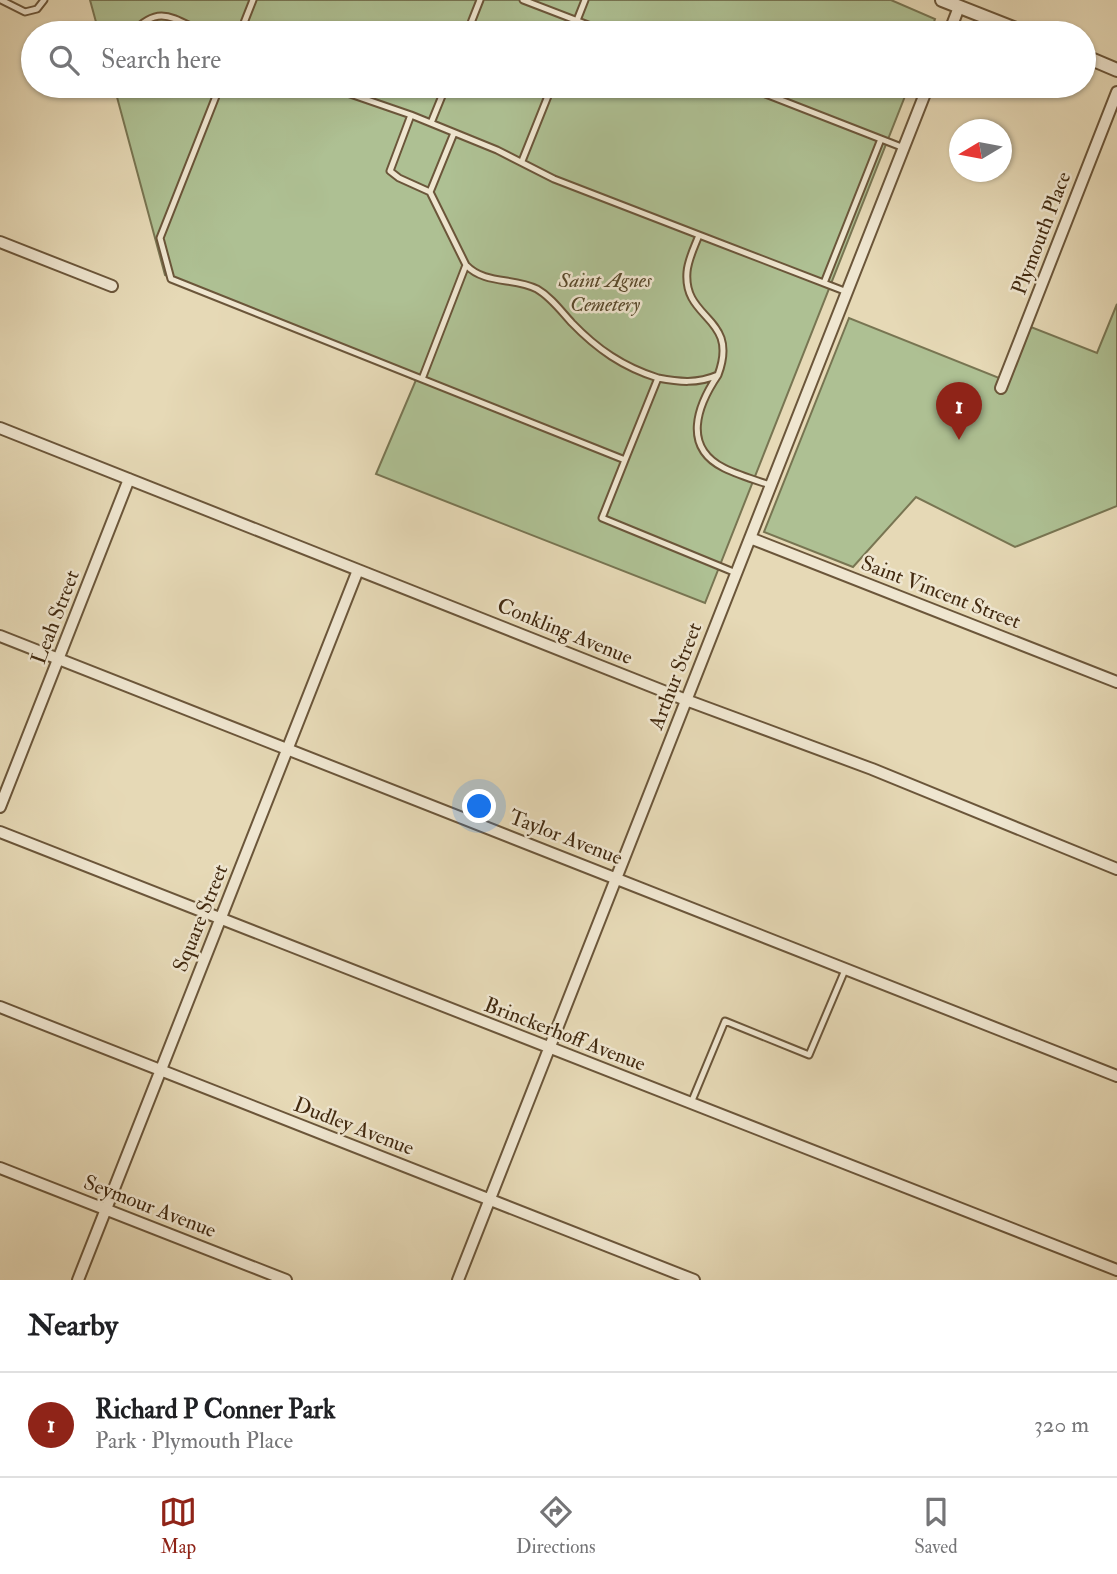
<!DOCTYPE html>
<meta charset="utf-8">
<style>
:root{--surface:#fff;--page:#f2f2f2;--text:#202124;--muted:#757577;--line:#e0e0e0;--accent:#8f2418}
body{margin:0;font-family:"IM FELL Double Pica",serif;background:var(--page);color:var(--text)}
.compass{position:absolute;left:949px;top:119px;width:63px;height:63px;border-radius:50%;background:var(--surface);box-shadow:0 2px 5px #0004;rotate:260deg}
.you{position:absolute;left:480px;top:807px;width:24px;height:24px;margin:-18px;border:5px solid #fff;border-radius:50%;background:#1a73e8;box-shadow:0 0 0 10px #1a73e833}
.badge{display:grid;place-items:center;width:46px;height:46px;border-radius:50%;background:var(--accent);color:#fff;font-size:23px;font-weight:700}
.pin{position:absolute;translate:-50% -58px;filter:drop-shadow(0 2px 4px #0008)}
.pin::after{content:'';position:absolute;top:37px;width:24px;height:21px;background:inherit;clip-path:polygon(0 0,100% 0,50% 100%)}
.list{margin:0;padding:0;list-style:none}
h2{display:flex;justify-content:space-between;align-items:center;height:91px;margin:0;padding:0 28px;font-size:30px}
h2 small{font-size:23px;font-weight:400;color:var(--muted)}
.list li{display:grid;grid-template-columns:46px 1fr auto;gap:21px;align-items:center;box-sizing:border-box;height:105px;padding:0 28px;border-top:2px solid var(--line)}
.list b{display:block;font-size:26px;white-space:nowrap}
.list p{margin:0;font-size:23px;white-space:nowrap;color:var(--muted)}
.list em{font-size:23px;font-style:normal;color:var(--muted)}
.icon{flex:none;width:38px;height:38px;fill:none;stroke:currentColor;stroke-width:2;stroke-linecap:round;stroke-linejoin:round}
.map{position:relative;flex:none;width:1117px;height:1280px;overflow:hidden}
.search{position:absolute;background:var(--surface);box-shadow:0 2px 5px #0004;left:21px;right:21px;top:21px;height:77px;display:flex;align-items:center;gap:18px;box-sizing:border-box;padding:0 24px;border-radius:38px;color:var(--muted);font-size:26px}
.sheet{height:196px;background:var(--surface)}
nav{display:flex;justify-content:space-around;align-items:center;box-sizing:border-box;height:98px;border-top:2px solid var(--line);background:var(--surface);font-size:19px;color:var(--muted)}
nav a{display:grid;justify-items:center;gap:4px}
nav .on{color:var(--accent)}
.map>svg:first-child{display:block}
.green{fill:#aec093;stroke:#787552;stroke-width:2}
.lines{fill:none;stroke-linecap:round;stroke-linejoin:round}
.service-casing{stroke:#6b563a;stroke-width:9}
.minor-casing{stroke:#6b563a;stroke-width:14}
.tertiary-casing{stroke:#6b563a;stroke-width:16}
.service{stroke:#efe6d0;stroke-width:5}
.minor{stroke:#efe6d0;stroke-width:10}
.tertiary{stroke:#efe6d0;stroke-width:12}
.labels{text-anchor:middle;stroke-width:5;stroke-linejoin:round;paint-order:stroke}
.street-label{font-size:21px;fill:#422a10;stroke:#efe6d0}
.park-label{font-size:21px;font-style:italic;fill:#58482a;stroke:#efe6d0}
</style>
<div class="map">
<svg width="1117" height="1280" viewBox="0 0 1117 1280">
<rect width="100%" height="100%" fill="#e6d9b6"/>
<filter id="stains"><feTurbulence type="fractalNoise" baseFrequency=".00286" numOctaves="4"/><feColorMatrix values="0 0 0 0 .2 0 0 0 0 .09 0 0 0 0 .02 0 0 0 .5 -.17"/></filter>
<radialGradient id="worn" r=".72"><stop offset=".6" stop-color="#630" stop-opacity="0"/><stop offset="1" stop-color="#630" stop-opacity=".3"/></radialGradient>
<path class="green" d="M90,0H891L935,19L930,33H99Z
M114,86H909L705,603L376,474L416,380L165,275Z
M1117,304V506L1015,547L916,497L853,567L764,532L849,318L1009,382L1031,327L1097,353Z"/>
<g class="lines">
<defs>
<path id="service" d="M1,0L25,12L37,9L44,0
M523,0L609,33
M132,33C160,3 173,19 205,33
M240,33L253,0
M467,33L480,0
M572,33L585,0
M220,86L160,238L171,279L625,460L658,378C679,382 697,384 718,375C740,316 683,321 687,272C688,259 695,246 699,235L847,292
M327,86L411,115L497,150L554,179L699,235
M745,86L904,148
M411,115L390,171L399,178L430,192
M431,123L446,86
M454,133L430,192L466,265C485,285 514,277 537,289C551,297 561,311 572,323C597,349 623,367 658,378
M522,161L552,86
M824,283L881,139
M718,375C697,406 682,447 724,468C738,475 755,480 770,485
M422,379L466,265
M625,460L602,518L736,573
M691,1103L725,1021L809,1055L845,970"/>
<path id="minor" d="M949,33L959,7
M0,242L112,286
M1001,388L1117,92
M0,428L686,700L872,769L1117,869
M750,538L1117,682
M0,636L1117,1076
M0,807L129,479
M0,832L1117,1270
M0,1007L694,1280
M0,1168L286,1280
M78,1280L358,570
M458,1280L928,86"/>
<path id="tertiary" d="M942,0L1026,33
M1084,56L1117,70"/>
</defs>
<use href="#service" class="service-casing"/>
<use href="#minor" class="minor-casing"/>
<use href="#tertiary" class="tertiary-casing"/>
<use href="#service" class="service"/>
<use href="#minor" class="minor"/>
<use href="#tertiary" class="tertiary"/>
</g>
<g class="labels">
<g class="street-label">
<text transform="translate(1041 233) rotate(-69)" y="7">Plymouth Place</text>
<text transform="translate(941 592) rotate(21)" y="7">Saint Vincent Street</text>
<text transform="translate(55 617) rotate(-69)" y="7">Leah Street</text>
<text transform="translate(565 631) rotate(22)" y="7">Conkling Avenue</text>
<text transform="translate(675 676) rotate(-69)" y="7">Arthur Street</text>
<text transform="translate(566 837) rotate(21)" y="7">Taylor Avenue</text>
<text transform="translate(200 918) rotate(-68)" y="7">Square Street</text>
<text transform="translate(565 1034) rotate(21)" y="7">Brinckerhoff Avenue</text>
<text transform="translate(354 1126) rotate(21)" y="7">Dudley Avenue</text>
<text transform="translate(150 1206) rotate(21)" y="7">Seymour Avenue</text>
</g>
<g class="park-label">
<text x="605" y="287">Saint Agnes<tspan x="605" dy="24">Cemetery</tspan></text>
</g>
</g>
<rect width="100%" height="100%" filter="url(#stains)"/>
<rect width="100%" height="100%" fill="url(#worn)"/>
</svg>
<svg class="compass" viewBox="-18 -18 36 36"><path d="M0-13l5 13h-10z" fill="#e53935"/><path d="M0 13l5-13h-10z" fill="#757577"/></svg>
<div class="you"></div>
<div class="pin badge" style="left:959px;top:440px">1</div>
<div class="search"><svg class="icon" aria-label="search" viewBox="0 0 24 24"><circle cx="10" cy="10" r="6"/><path d="M15 15l6 6"/></svg>Search here</div>
</div>
<section class="sheet">
<h2>Nearby<small></small></h2>
<ul class="list">
<li><span class="badge">1</span><div><b>Richard P Conner Park</b><p>Park · Plymouth Place</p></div><em>320 m</em></li>
</ul>
</section>
<nav>
<a class="on"><svg class="icon" aria-label="map" viewBox="0 0 24 24"><path d="M3 6l6-2 6 2 6-2v14l-6 2-6-2-6 2zM9 4v14M15 6v14"/></svg>Map</a>
<a><svg class="icon" aria-label="directions" viewBox="0 0 24 24"><path d="M12 3l9 9-9 9-9-9zM9 14v-3h6M13 9l2 2-2 2"/></svg>Directions</a>
<a><svg class="icon" aria-label="saved" viewBox="0 0 24 24"><path d="M7 4h10v16l-5-4-5 4z"/></svg>Saved</a>
</nav>
